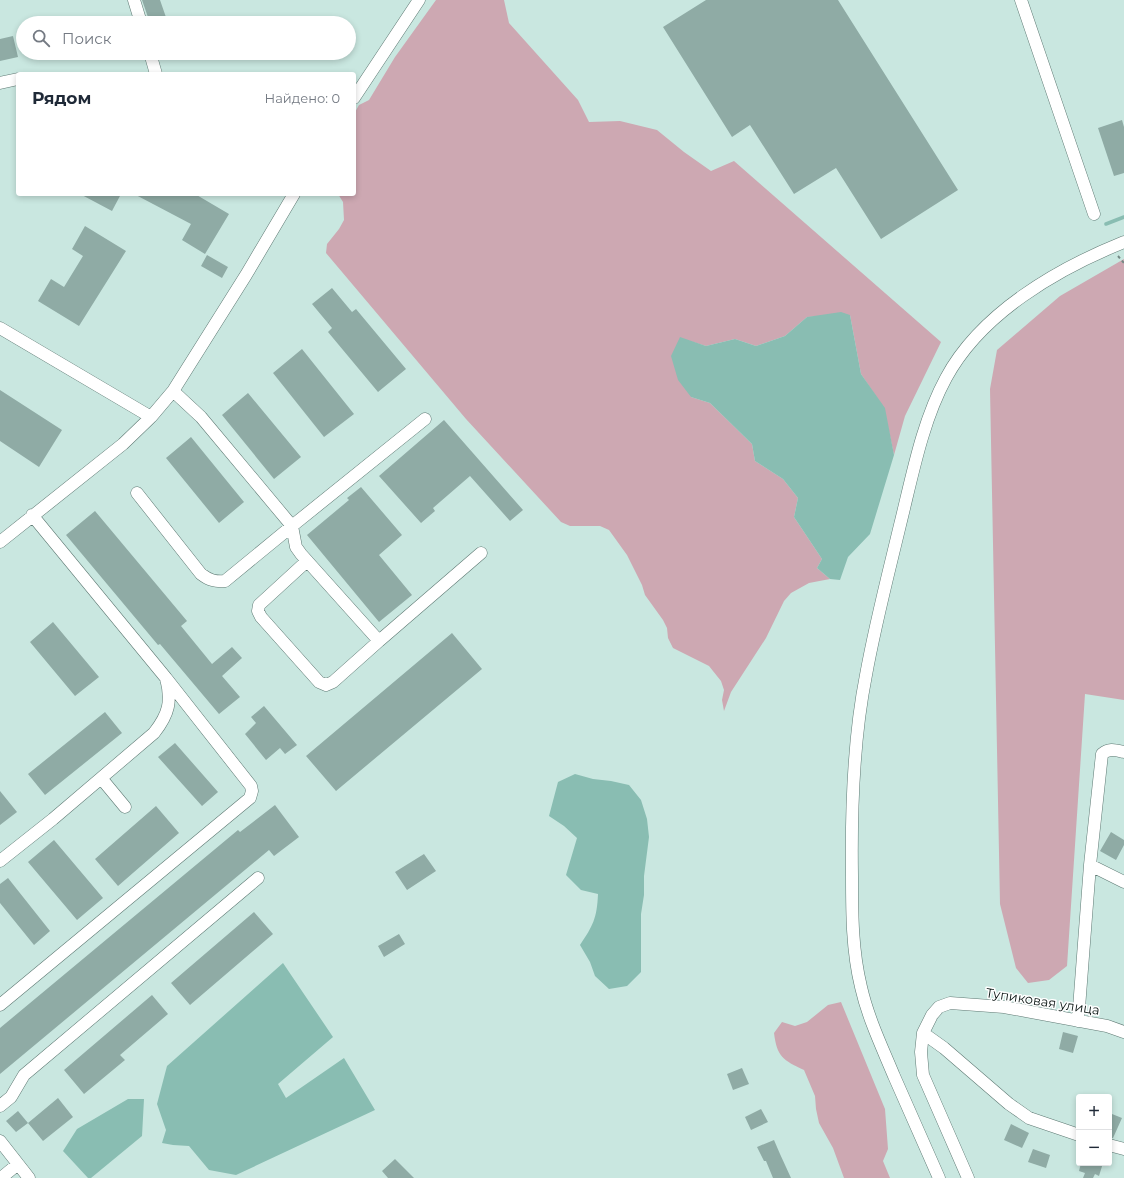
<!DOCTYPE html>
<html lang="ru">
<meta charset="utf-8">
<style>
:root{--surface:#fff;--page:#f6f6f7;--text:#1f2937;--muted:#747a83;--line:#e0e1e3}
body{margin:0;font-family:Montserrat,sans-serif;background:var(--page);color:var(--text)}
.controls{position:absolute;right:12px;bottom:12px;display:grid;overflow:hidden;border-radius:4px;box-shadow:0 2px 6px #0003}
.controls button{width:36px;height:36px;display:grid;place-items:center;padding:0;border:0;border-bottom:1px solid var(--line);background:var(--surface);color:var(--text);font:20px sans-serif}
.list{margin:0;padding:0;list-style:none}
h2{display:flex;justify-content:space-between;align-items:center;height:52px;margin:0;padding:0 16px;font-size:17px}
h2 small{font-size:13px;font-weight:400;color:var(--muted)}
.icon{flex:none;width:22px;height:22px;fill:none;stroke:currentColor;stroke-width:2;stroke-linecap:round;stroke-linejoin:round}
.map{position:relative;flex:none;width:1124px;height:1178px;overflow:hidden}
.search{position:absolute;background:var(--surface);box-shadow:0 2px 6px #0003;left:16px;top:16px;width:340px;height:44px;display:flex;align-items:center;gap:10px;box-sizing:border-box;padding:0 14px;border-radius:22px;color:var(--muted);font-size:15px}
.panel{position:absolute;background:var(--surface);box-shadow:0 2px 6px #0003;left:16px;top:72px;width:340px;height:124px;border-radius:4px}
.map>svg:first-child{display:block}
.green{fill:#cda8b2}
.water{fill:#89bdb2}
.lines{fill:none;stroke-linecap:round;stroke-linejoin:round}
.stream{stroke:#89bdb2;stroke-width:3.5}
.building{fill:#8faba5}
.minor-casing{stroke:#5e7973;stroke-width:13}
.path{stroke:#748985;stroke-width:2;stroke-dasharray:3 3;stroke-linecap:butt}
.minor{stroke:#fff;stroke-width:12}
.labels{text-anchor:middle;stroke-width:3;stroke-linejoin:round;paint-order:stroke}
.street-label{font-size:13px;fill:#0a1513;stroke:#fff}
</style>
<div class="map">
<svg width="1124" height="1178" viewBox="0 0 1124 1178">
<rect width="100%" height="100%" fill="#c9e7e0"/>
<path class="green" d="M436,0H504L509,23L578,100L589,122L620,121L657,130L684,152L711,171L734,161L941,342L905,416L894,455L884,408L861,374L850,315L807,317L785,336L756,346L735,339L706,346L680,338L691,397L710,403L752,444L755,461L783,479L798,498L794,517L822,559L817,568L830,579L809,583L791,593L784,601L766,638L731,692L724,711L722,700L724,690L721,681L709,666L673,648L668,638L667,628L663,620L645,595L642,585L627,555L609,530L600,526H570L561,522L466,419L326,253L327,244L339,229L344,220L343,202L338,194H354V114L359,105L369,100L395,57Z
M1124,259V700L1085,694L1067,966L1049,980L1028,983L1016,968L1000,904L990,389L997,350L1060,296Z
M841,1002L885,1109L888,1149L883,1161L890,1178H844L833,1148L819,1123L816,1109L815,1096L804,1070C783,1060 777,1057 774,1033L782,1022L795,1026L807,1022L828,1005Z"/>
<path class="water" d="M841,312L850,315L861,374L885,408L894,455L870,534L848,557L840,580L830,579L817,568L822,559L794,517L798,498L783,479L755,461L752,444L710,403L691,397L678,380L671,356L680,337L706,346L735,339L756,346L785,336L807,317Z
M575,774L593,779L611,781L629,785L641,800L647,819L649,837L644,876V895L641,914V972L627,986L609,989L595,976L590,962L580,945C593,926 597,918 598,894L581,890L566,875L577,838L564,826L549,816L558,782Z
M283,963L333,1037L278,1084L286,1098L344,1058L375,1110L236,1175L209,1170L189,1146L173,1145L162,1143L166,1130L157,1104L167,1066Z
M128,1099H144L142,1136L91,1178H88L63,1151L77,1129Z"/>
<g class="lines">
<path class="stream" d="M1106,224L1124,217"/>
</g>
<path class="building" d="M142,0H160L168,23H150Z
M706,0H838L958,190L881,239L836,168L794,194L750,125L732,137L663,27Z
M13,36L18,57L0,61V39Z
M1122,120L1124,127V173L1114,176L1098,128Z
M80,194H121L112,211Z
M134,194H195L229,214L205,254L182,240L191,224Z
M85,226L126,251L79,326L38,301L51,279L64,287L83,256L72,249Z
M207,255L228,267L222,278L201,266Z
M332,288L352,312L356,309L406,369L378,392L328,332L332,328L312,304Z
M302,349L354,414L324,437L273,373Z
M0,390L62,430L39,467L0,441Z
M248,393L301,457L274,479L222,415Z
M444,420L523,510L510,521L470,476L433,508L435,511L421,523L379,476Z
M191,437L244,502L219,523L166,458Z
M361,487L402,535L379,555L412,595L379,622L307,535L349,500L347,498Z
M95,511L187,621L181,626L212,664L232,647L242,658L222,676L240,697L219,714L160,644L158,645L66,535Z
M53,622L99,677L75,696L30,642Z
M452,633L482,669L336,791L306,756Z
M264,706L297,745L285,754L280,748L266,760L245,734L256,723L251,717Z
M105,712L122,733L45,795L28,774Z
M175,743L218,792L202,806L158,757Z
M0,791L17,812L0,825Z
M275,805L299,837L274,856L269,850L0,1074V1028L238,830L240,832Z
M156,806L179,833L118,886L95,859Z
M1111,832L1124,840V845L1116,860L1100,851Z
M54,840L103,898L77,920L28,862Z
M424,854L436,871L407,890L395,872Z
M8,878L50,931L34,945L0,903V884Z
M254,912L273,934L190,1005L171,983Z
M399,934L405,944L384,957L378,946Z
M152,995L168,1014L120,1055L125,1060L84,1094L64,1070Z
M1063,1032L1078,1036L1073,1053L1059,1049Z
M742,1068L749,1084L733,1090L727,1074Z
M58,1098L73,1117L43,1141L28,1123Z
M761,1109L768,1122L751,1130L745,1117Z
M18,1111L28,1123L16,1132L6,1121Z
M1112,1114L1122,1118L1113,1138H1109V1121Z
M1011,1124L1029,1133L1022,1148L1004,1140Z
M774,1140L780,1154L791,1178H773L766,1161H764L757,1147Z
M1033,1149L1050,1155L1046,1168L1028,1162Z
M395,1159L414,1178H388L382,1171Z
M1081,1163H1103L1099,1176L1095,1174L1093,1178H1083L1085,1173L1079,1171Z"/>
<g class="lines">
<defs>
<path id="minor" d="M134,0L141,23
M1021,0L1094,214
M150,53L156,74
M0,83L18,79
M354,98L419,0
M0,328L151,417
M173,391L201,417L292,526L425,419
M137,493L201,574C209,580 215,582 225,581L292,526
M292,526L296,547L301,554L379,641L481,553
M0,542L123,444L151,417L173,391L246,275L294,194
M307,561L259,605L258,611L261,617L319,682L326,685L333,682L379,641
M101,778L125,807
M0,861L53,819L154,733C169,714 172,701 166,678L32,515
M1090,865L1124,882
M0,1005L250,798L252,791L251,786L166,678
M1078,1021L1090,865L1102,754C1109,748 1115,750 1124,752
M923,1033L944,1048L1009,1104L1029,1118L1079,1135
M0,1106L11,1097L24,1075L258,878
M0,1141L29,1178
M1109,1145L1124,1149
M1,1178L18,1164
M939,1178C924,1144 909,1110 894,1076C882,1047 868,1018 861,987C852,950 852,913 852,876C851,809 853,740 866,675C875,625 888,575 900,525C912,477 922,422 946,378C981,313 1057,269 1124,242
M968,1178L923,1075L921,1052L923,1033L932,1015L939,1007L950,1003L1004,1007L1107,1026L1124,1032"/>
</defs>
<use href="#minor" class="minor-casing"/>
<path class="path" d="M1118,256L1124,263"/>
<use href="#minor" class="minor"/>
</g>
<g class="labels">
<g class="street-label">
<text transform="translate(1043 1001) rotate(9)" y="5">Тупиковая улица</text>
</g>
</g>
</svg>
<div class="controls">
<button>+</button>
<button>−</button>
</div>
<div class="search"><svg class="icon" aria-label="search" viewBox="0 0 24 24"><circle cx="10" cy="10" r="6"/><path d="M15 15l6 6"/></svg>Поиск</div>
<section class="panel">
<h2>Рядом<small>Найдено: 0</small></h2>
<ul class="list">
</ul>
</section>
</div>
